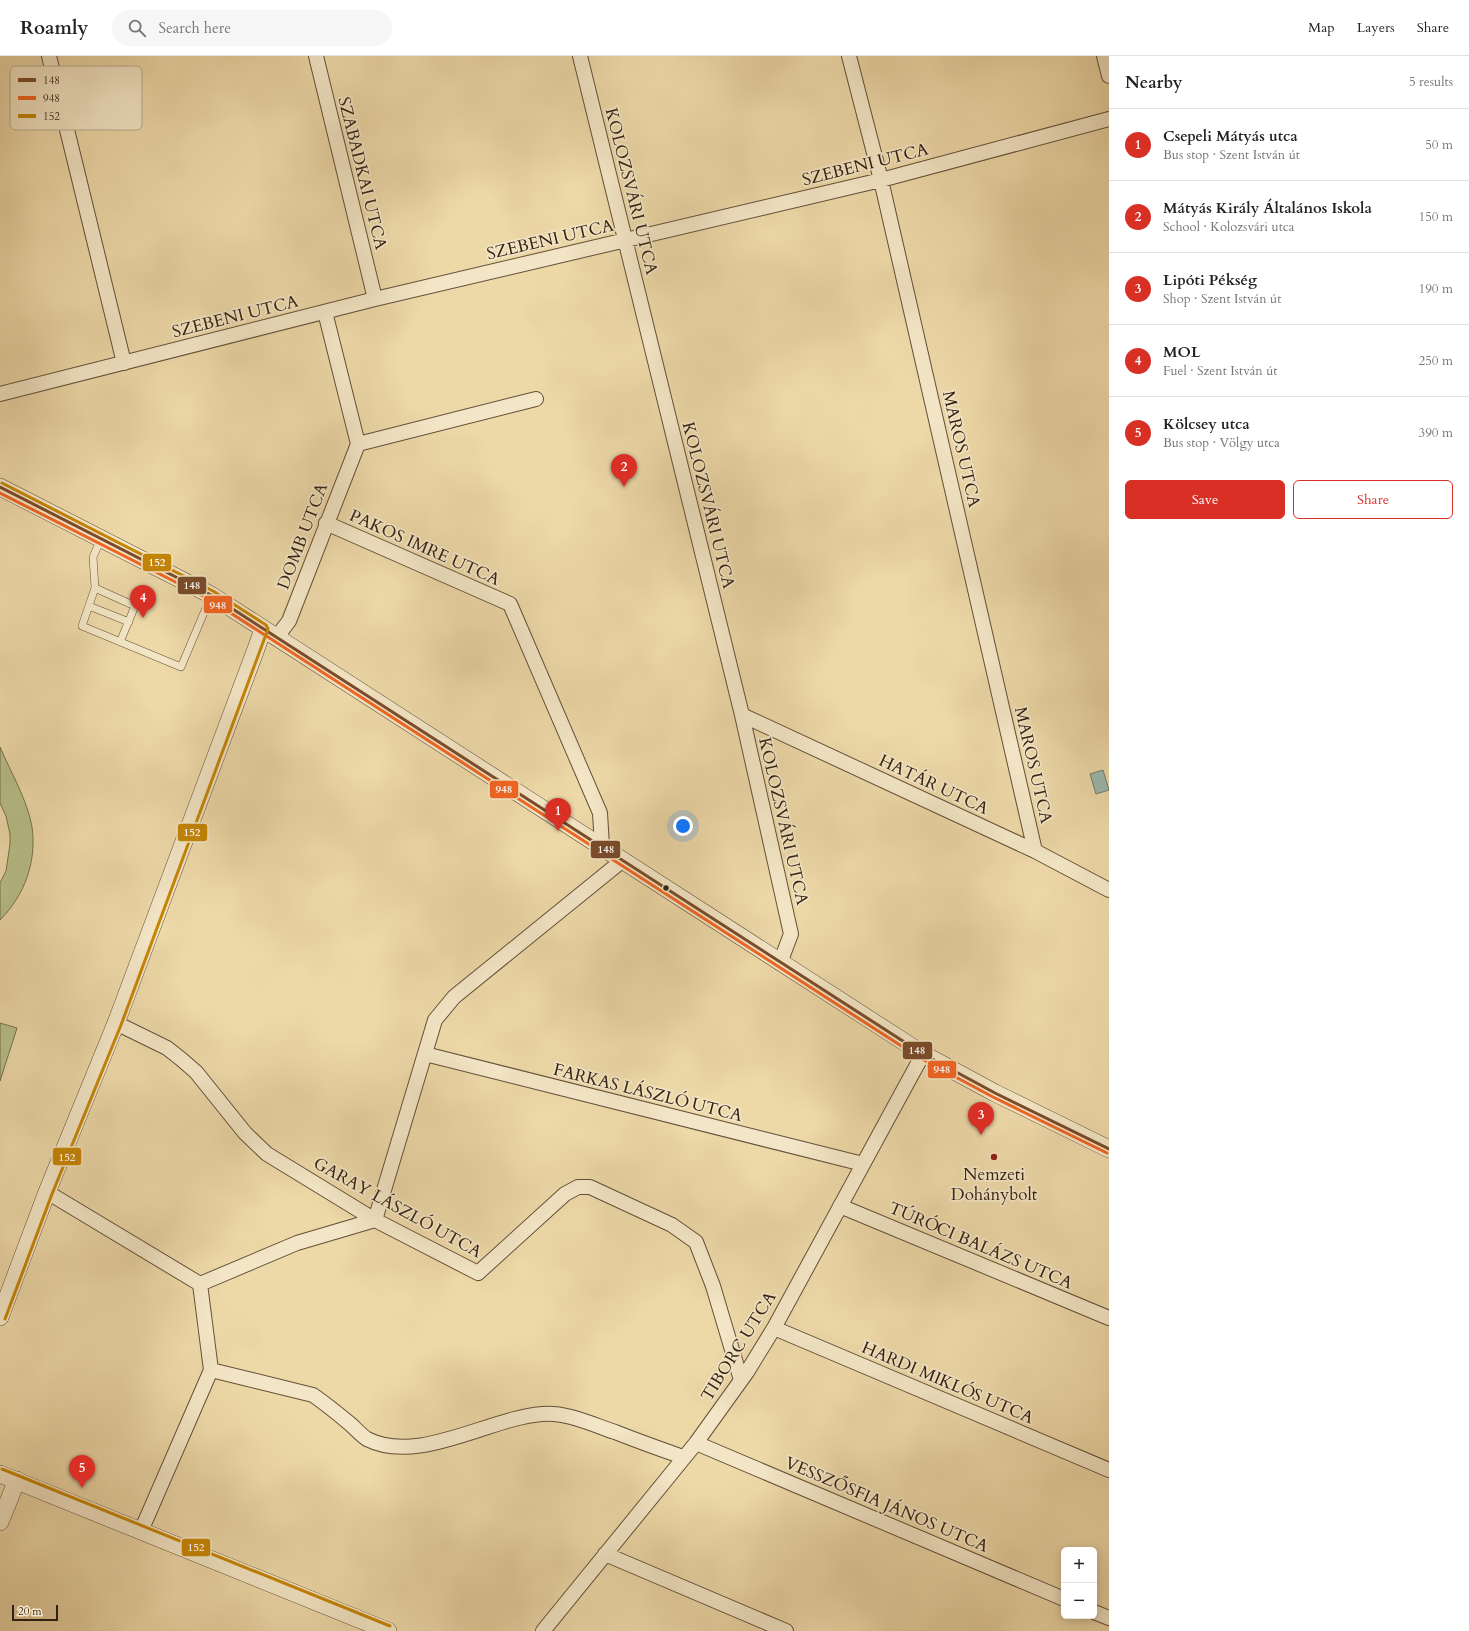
<!DOCTYPE html>
<meta charset="utf-8">
<style>
:root{--surface:#fff;--page:#f6f6f6;--text:#222;--muted:#767676;--line:#e0e0e0;--accent:#d93025}
body{margin:0;font-family:Cardo,serif;background:var(--page);color:var(--text)}
.controls{position:absolute;right:12px;bottom:12px;display:grid;overflow:hidden;border-radius:6px;box-shadow:0 2px 10px #0003}
.controls button{width:36px;height:36px;display:grid;place-items:center;padding:0;border:0;border-bottom:1px solid var(--line);background:var(--surface);color:var(--text);font:20px sans-serif}
.scale{position:absolute;left:12px;bottom:10px;width:46px;box-sizing:border-box;padding-left:4px;border:2px solid #352113;border-top:0;font-size:11px;line-height:14px;white-space:nowrap;color:#352113;-webkit-text-stroke:3px #f3e6c6;paint-order:stroke}
.you{position:absolute;left:683px;top:770px;width:14px;height:14px;margin:-10px;border:3px solid #fff;border-radius:50%;background:#1a73e8;box-shadow:0 0 0 6px #1a73e833}
.badge{display:grid;place-items:center;width:26px;height:26px;border-radius:50%;background:var(--accent);color:#fff;font-size:13px;font-weight:700}
.pin{position:absolute;translate:-50% -33px;filter:drop-shadow(0 1px 2px #0008)}
.pin::after{content:'';position:absolute;top:21px;width:14px;height:12px;background:inherit;clip-path:polygon(0 0,100% 0,50% 100%)}
.list{margin:0;padding:0;list-style:none}
h2{display:flex;justify-content:space-between;align-items:center;height:52px;margin:0;padding:0 16px;font-size:17px}
h2 small{font-size:13px;font-weight:400;color:var(--muted)}
.list li{display:grid;grid-template-columns:26px 1fr auto;gap:12px;align-items:center;box-sizing:border-box;height:72px;padding:0 16px;border-top:1px solid var(--line)}
.list b{display:block;font-size:15px;white-space:nowrap}
.list p{margin:0;font-size:13px;white-space:nowrap;color:var(--muted)}
.list em{font-size:13px;font-style:normal;color:var(--muted)}
.actions{display:flex;gap:8px;padding:12px 16px}
.actions a{flex:1;padding:9px 0;border:1px solid var(--accent);border-radius:6px;text-align:center;font-size:14px;color:var(--accent)}
.actions .main{background:var(--accent);color:#fff}
.icon{flex:none;width:22px;height:22px;fill:none;stroke:currentColor;stroke-width:2;stroke-linecap:round;stroke-linejoin:round}
.map{position:relative;flex:none;width:1109px;height:1575px;overflow:hidden}
header{display:flex;align-items:center;gap:24px;box-sizing:border-box;height:56px;padding:0 20px;background:var(--surface);border-bottom:1px solid var(--line)}
header strong{font-size:19px}
nav{display:flex;gap:22px;margin-inline-start:auto;font-size:14px}
.search{width:280px;height:36px;background:var(--page);display:flex;align-items:center;gap:10px;box-sizing:border-box;padding:0 14px;border-radius:22px;color:var(--muted);font-size:15px}
main{display:flex}
aside{flex:1;background:var(--surface)}
.map>svg:first-child{display:block}
.grass{fill:#b8bf88;stroke:#76704e}
.water{fill:#9ab9ad;stroke:#727c6f}
.lines{fill:none;stroke-linecap:round;stroke-linejoin:round}
.service-casing{stroke:#634f38;stroke-width:8}
.minor-casing{stroke:#634f38;stroke-width:16}
.tertiary-casing{stroke:#634f38;stroke-width:18}
.service{stroke:#f3e6c6;stroke-width:7}
.minor{stroke:#f3e6c6;stroke-width:14}
.tertiary{stroke:#f3e6c6;stroke-width:17}
.bus-1-casing{stroke:#f3e6c6;stroke-width:6}
.bus-2-casing{stroke:#f3e6c6;stroke-width:6}
.bus-3-casing{stroke:#f3e6c6;stroke-width:6}
.bus-1{stroke:#7a4b2a;stroke-width:3}
.bus-2{stroke:#f26522;stroke-width:3}
.bus-3{stroke:#c68505;stroke-width:3}
.bus-dot{fill:#352113;stroke:#f3e6c6;stroke-width:1.5}
.poi-dot{fill:#8f2418;stroke:#f3e6c6;stroke-width:1.5}
.labels{text-anchor:middle;stroke-width:3.5;stroke-linejoin:round;paint-order:stroke}
.street-label{font-size:17px;fill:#352113;stroke:#f3e6c6}
.poi-label{font-size:17px;fill:#352113;stroke:#f3e6c6}
.key{fill:#f3e6c6;stroke:#baab90;stroke-width:1}
.key-label{font-size:11px;fill:#352113}
.line-badge{stroke:#f3e6c6;stroke-width:1.5}
.badge-label{font-size:11px;text-anchor:middle;font-weight:bold;fill:#fff}
</style>
<header>
<strong>Roamly</strong>
<div class="search"><svg class="icon" aria-label="search" viewBox="0 0 24 24"><circle cx="10" cy="10" r="6"/><path d="M15 15l6 6"/></svg>Search here</div>
<nav><a>Map</a><a>Layers</a><a>Share</a></nav>
</header>
<main>
<div class="map">
<svg width="1109" height="1575" viewBox="0 0 1109 1575">
<rect width="100%" height="100%" fill="#edd8a8"/>
<filter id="stains"><feTurbulence type="fractalNoise" baseFrequency=".005" numOctaves="4"/><feColorMatrix values="0 0 0 0 .2 0 0 0 0 .09 0 0 0 0 .02 0 0 0 .5 -.17"/></filter>
<radialGradient id="worn" r=".72"><stop offset=".6" stop-color="#630" stop-opacity="0"/><stop offset="1" stop-color="#630" stop-opacity=".3"/></radialGradient>
<path class="grass" d="M0,691C11,717 27,743 32,771C37,806 24,840 0,864V827L6,815L10,788V778L6,760L0,747Z
M0,967L17,972L0,1025Z"/>
<path class="water" d="M1103,714L1109,734L1096,738L1090,718Z"/>
<g class="lines">
<defs>
<path id="service" d="M101,483L93,501L95,532L82,570L181,611L211,540
M95,532L135,550L120,586
M89,550L129,566"/>
<path id="minor" d="M49,0L124,307
M316,0L375,243
M580,0L742,659L791,878L780,907
M849,0L881,124L1035,795
M1104,0L1109,20
M325,256L358,388
M0,338L375,243L881,124L1109,63
M326,467L510,548L600,757L602,790
M276,582L289,565L358,388L536,343
M742,659L1035,795L1109,834
M116,967L167,992L181,1003L196,1016L245,1077L267,1098L375,1164L478,1217L565,1138L578,1131H590L672,1169L696,1186L713,1230L741,1324
M425,998L863,1108
M47,1136L200,1228
M840,1150L1109,1262
M375,1164L435,964L454,941L623,804
M200,1228L297,1187L375,1164
M774,1272L1109,1414
M211,1314L313,1339C326,1348 337,1357 349,1367C355,1372 361,1379 367,1383C418,1409 489,1362 542,1358C567,1356 591,1368 615,1376C638,1385 660,1393 683,1401
M696,1387L1064,1543
M141,1475L211,1314L200,1228
M605,1498L786,1575
M1094,1556L1109,1562
M543,1575L696,1387L747,1316L774,1272L923,998"/>
<path id="tertiary" d="M0,431L211,539L923,998L995,1037L1109,1093
M0,1261L47,1136L116,967L256,593L263,573
M0,1418L388,1575
M0,1466L17,1424"/>
</defs>
<use href="#service" class="service-casing"/>
<use href="#minor" class="minor-casing"/>
<use href="#tertiary" class="tertiary-casing"/>
<use href="#service" class="service"/>
<use href="#minor" class="minor"/>
<use href="#tertiary" class="tertiary"/>
<defs>
<path id="bus-1" d="M0,431L211,539L923,998L995,1037L1109,1093"/>
<path id="bus-2" d="M0,437L209,543L920,1002L993,1041L1107,1097"/>
<path id="bus-3" d="M2,427L213,535L266,569L268,573L121,969L52,1138L5,1263
M2,1413L390,1570"/>
</defs>
<use href="#bus-1" class="bus-1-casing"/>
<use href="#bus-2" class="bus-2-casing"/>
<use href="#bus-3" class="bus-3-casing"/>
<use href="#bus-1" class="bus-1"/>
<use href="#bus-2" class="bus-2"/>
<use href="#bus-3" class="bus-3"/>
</g>
<circle class="bus-dot" cx="666" cy="832" r="3.5"/>
<circle class="poi-dot" cx="994" cy="1101" r="4"/>
<g class="labels">
<g class="street-label">
<text transform="translate(865 108) rotate(-14)" y="6">SZEBENI UTCA</text>
<text transform="translate(363 117) rotate(76)" y="6">SZABADKAI UTCA</text>
<text transform="translate(632 135) rotate(76)" y="6">KOLOZSVÁRI UTCA</text>
<text transform="translate(550 183) rotate(-13)" y="6">SZEBENI UTCA</text>
<text transform="translate(235 260) rotate(-14)" y="6">SZEBENI UTCA</text>
<text transform="translate(962 393) rotate(77)" y="6">MAROS UTCA</text>
<text transform="translate(709 449) rotate(76)" y="6">KOLOZSVÁRI UTCA</text>
<text transform="translate(302 480) rotate(-69)" y="6">DOMB UTCA</text>
<text transform="translate(425 491) rotate(24)" y="6">PAKOS IMRE UTCA</text>
<text transform="translate(1034 709) rotate(77)" y="6">MAROS UTCA</text>
<text transform="translate(934 728) rotate(25)" y="6">HATÁR UTCA</text>
<text transform="translate(784 765) rotate(77)" y="6">KOLOZSVÁRI UTCA</text>
<text transform="translate(648 1036) rotate(14)" y="6">FARKAS LÁSZLÓ UTCA</text>
<text transform="translate(398 1151) rotate(29)" y="6">GARAY LÁSZLÓ UTCA</text>
<text transform="translate(981 1189) rotate(23)" y="6">TÚRÓCI BALÁZS UTCA</text>
<text transform="translate(738 1290) rotate(-58)" y="6">TIBORC UTCA</text>
<text transform="translate(948 1326) rotate(23)" y="6">HARDI MIKLÓS UTCA</text>
<text transform="translate(887 1448) rotate(23)" y="6">VESSZŐSFIA JÁNOS UTCA</text>
</g>
<g class="poi-label">
<text x="994" y="1124">Nemzeti<tspan x="994" dy="20">Dohánybolt</tspan></text>
</g>
</g>
<rect x="10" y="10" width="132" height="64" rx="6" class="key"/>
<rect x="18" y="22" width="18" height="4" fill="#7a4b2a"/>
<rect x="18" y="40" width="18" height="4" fill="#f26522"/>
<rect x="18" y="58" width="18" height="4" fill="#c68505"/>
<g class="key-label">
<text x="43" y="28">148</text>
<text x="43" y="46">948</text>
<text x="43" y="64">152</text>
</g>
<g class="line-badge">
<rect x="142" y="497" width="30" height="19" rx="4" fill="#c68505"/>
<rect x="177" y="520" width="30" height="19" rx="4" fill="#7a4b2a"/>
<rect x="203" y="539" width="30" height="19" rx="4" fill="#f26522"/>
<rect x="489" y="724" width="30" height="19" rx="4" fill="#f26522"/>
<rect x="177" y="767" width="31" height="19" rx="4" fill="#c68505"/>
<rect x="590" y="784" width="31" height="19" rx="4" fill="#7a4b2a"/>
<rect x="902" y="985" width="31" height="19" rx="4" fill="#7a4b2a"/>
<rect x="927" y="1004" width="30" height="19" rx="4" fill="#f26522"/>
<rect x="52" y="1091" width="30" height="19" rx="4" fill="#c68505"/>
<rect x="181" y="1482" width="30" height="19" rx="4" fill="#c68505"/>
</g>
<g class="badge-label">
<text x="157" y="510">152</text>
<text x="192" y="533">148</text>
<text x="218" y="553">948</text>
<text x="504" y="737">948</text>
<text x="192" y="780">152</text>
<text x="606" y="797">148</text>
<text x="917" y="998">148</text>
<text x="942" y="1017">948</text>
<text x="67" y="1105">152</text>
<text x="196" y="1495">152</text>
</g>
<rect width="100%" height="100%" filter="url(#stains)"/>
<rect width="100%" height="100%" fill="url(#worn)"/>
</svg>
<div class="controls">
<button>+</button>
<button>−</button>
</div>
<div class="scale">20 m</div>
<div class="you"></div>
<div class="pin badge" style="left:558px;top:775px">1</div>
<div class="pin badge" style="left:624px;top:431px">2</div>
<div class="pin badge" style="left:981px;top:1079px">3</div>
<div class="pin badge" style="left:143px;top:562px">4</div>
<div class="pin badge" style="left:82px;top:1432px">5</div>
</div>
<aside>
<h2>Nearby<small>5 results</small></h2>
<ul class="list">
<li><span class="badge">1</span><div><b>Csepeli Mátyás utca</b><p>Bus stop · Szent István út</p></div><em>50 m</em></li>
<li><span class="badge">2</span><div><b>Mátyás Király Általános Iskola</b><p>School · Kolozsvári utca</p></div><em>150 m</em></li>
<li><span class="badge">3</span><div><b>Lipóti Pékség</b><p>Shop · Szent István út</p></div><em>190 m</em></li>
<li><span class="badge">4</span><div><b>MOL</b><p>Fuel · Szent István út</p></div><em>250 m</em></li>
<li><span class="badge">5</span><div><b>Kölcsey utca</b><p>Bus stop · Völgy utca</p></div><em>390 m</em></li>
</ul>
<div class="actions"><a class="main">Save</a><a>Share</a></div>
</aside>
</main>
